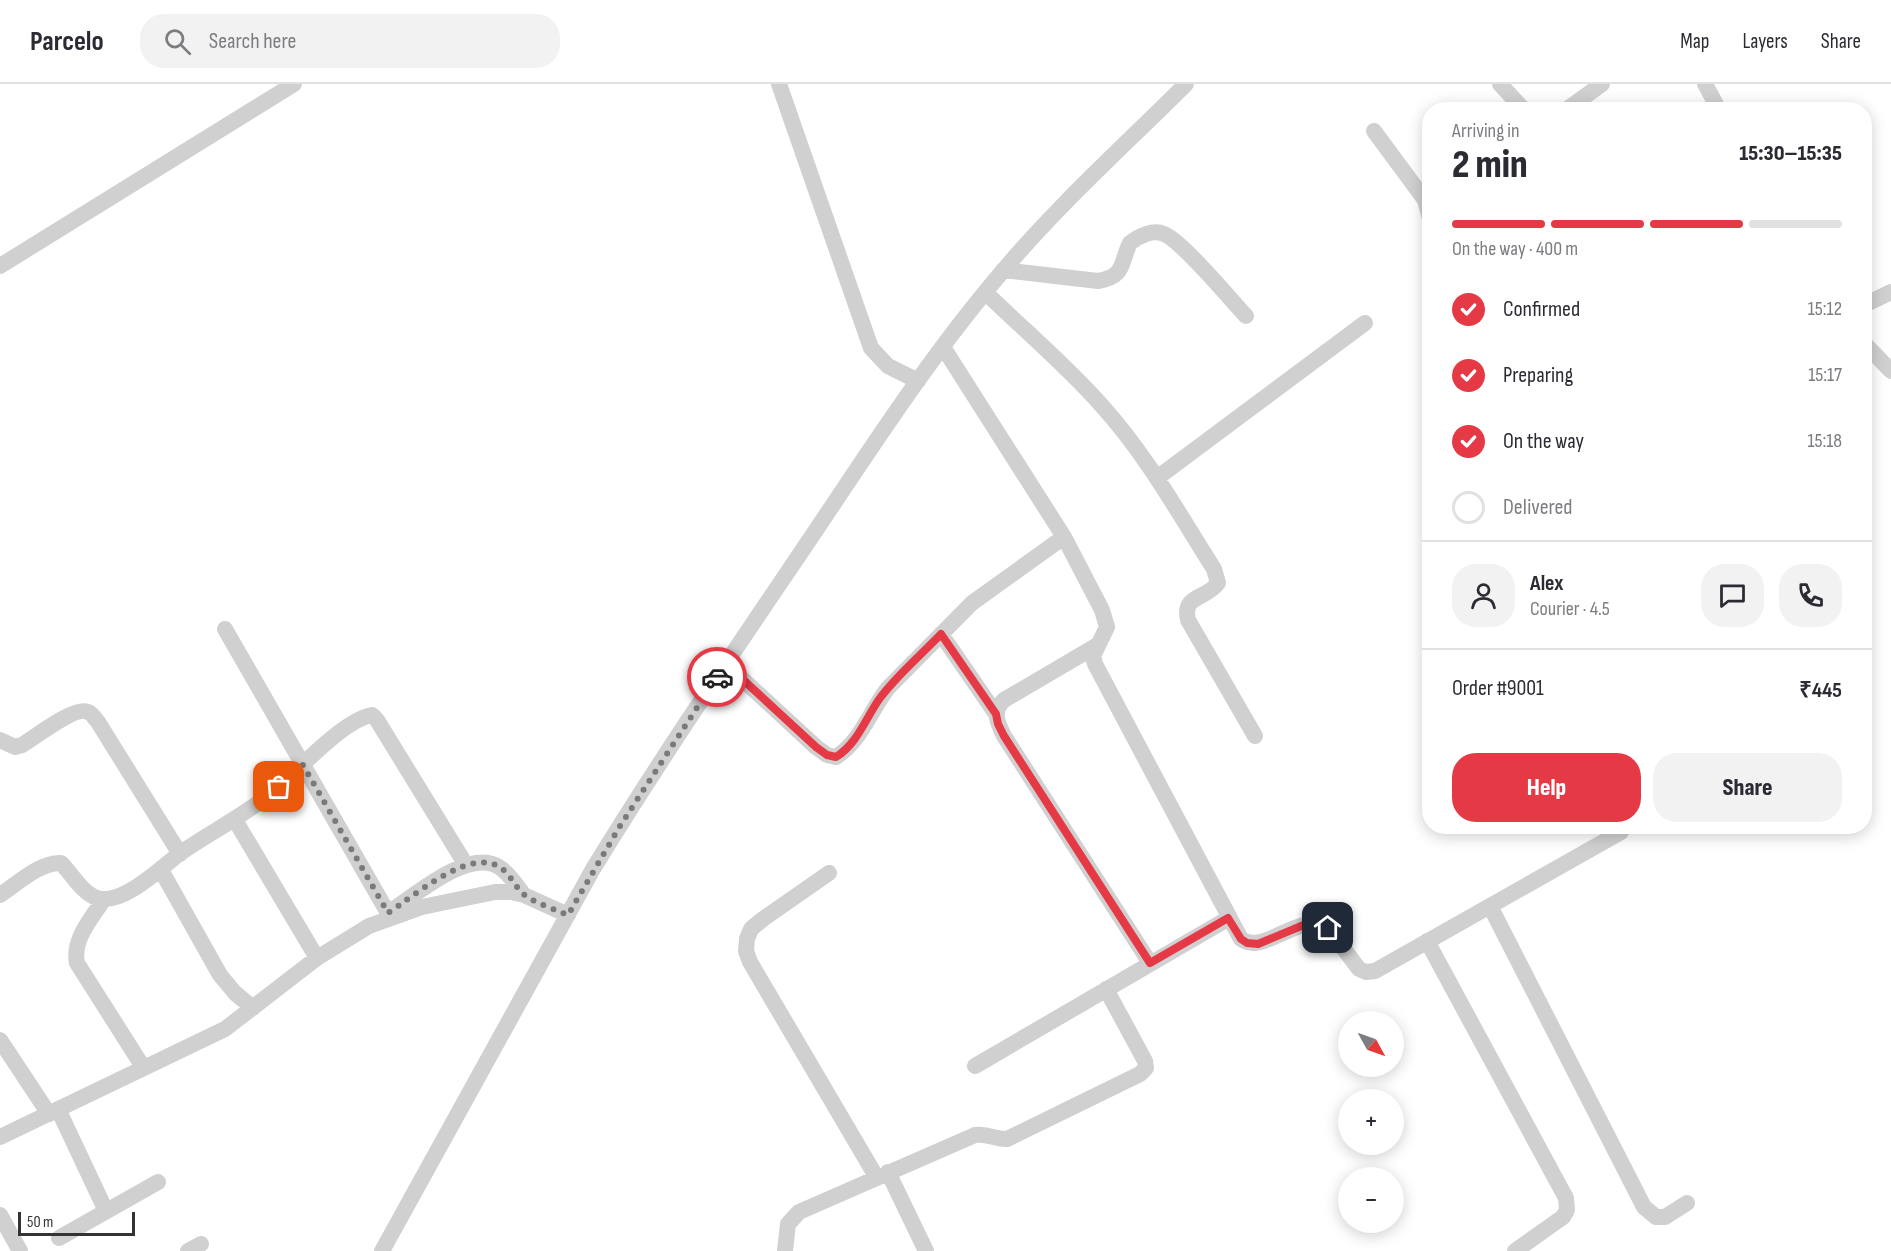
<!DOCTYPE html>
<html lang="en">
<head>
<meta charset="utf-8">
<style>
	:root { --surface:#fff; --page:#f2f2f3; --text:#2b2b33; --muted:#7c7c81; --line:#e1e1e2; --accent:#e63946 }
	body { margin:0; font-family:"Sofia Sans Condensed",sans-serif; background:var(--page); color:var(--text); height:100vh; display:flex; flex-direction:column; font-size:22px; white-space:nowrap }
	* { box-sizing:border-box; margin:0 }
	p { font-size:20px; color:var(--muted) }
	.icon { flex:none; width:33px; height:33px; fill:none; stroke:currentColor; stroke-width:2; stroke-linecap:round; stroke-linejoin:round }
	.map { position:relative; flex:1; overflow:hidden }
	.drawer { position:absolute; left:1422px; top:18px; width:450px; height:732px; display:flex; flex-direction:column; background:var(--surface); border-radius:24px; box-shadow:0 3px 15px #0003 }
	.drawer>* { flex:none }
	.needle { width:39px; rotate:130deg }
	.fabs { position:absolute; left:1338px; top:927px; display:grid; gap:12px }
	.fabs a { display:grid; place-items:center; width:66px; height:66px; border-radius:50%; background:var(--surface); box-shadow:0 3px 15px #0003; font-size:30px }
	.scale { position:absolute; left:18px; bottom:15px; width:117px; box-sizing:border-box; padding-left:6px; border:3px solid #333; border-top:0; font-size:16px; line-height:21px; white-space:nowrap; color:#333; -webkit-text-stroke:4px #fff; paint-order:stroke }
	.pin { position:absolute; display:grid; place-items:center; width:51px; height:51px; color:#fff; margin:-26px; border-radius:12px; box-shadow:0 3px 9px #0006 }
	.courier { position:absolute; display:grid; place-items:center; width:60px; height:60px; margin:-30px; border:4px solid #e63946; border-radius:50%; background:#fff; color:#222; box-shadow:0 2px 8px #0007 }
	.headline em { font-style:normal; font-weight:800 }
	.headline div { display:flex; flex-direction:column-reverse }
	.headline { display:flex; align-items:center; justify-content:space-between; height:102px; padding:0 30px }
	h1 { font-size:39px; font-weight:800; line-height:45px }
	.bar { display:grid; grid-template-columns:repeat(4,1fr); gap:9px 6px; align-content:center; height:72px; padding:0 30px }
	.bar i { height:8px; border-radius:4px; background:var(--line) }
	.bar .active { background:var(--accent) }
	.bar p { grid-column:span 4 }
	.line { display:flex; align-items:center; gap:15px; padding:0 30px; border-top:2px solid var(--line) }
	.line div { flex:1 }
	.round { display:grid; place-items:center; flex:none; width:63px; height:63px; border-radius:24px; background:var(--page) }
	ol { padding:0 30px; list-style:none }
	li { display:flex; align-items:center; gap:18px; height:66px }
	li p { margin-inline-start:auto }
	li .icon { padding:6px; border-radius:50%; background:var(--accent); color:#fff; stroke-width:4 }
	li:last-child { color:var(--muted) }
	li i { width:33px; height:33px; border:3px solid var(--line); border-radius:50% }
	.cta { display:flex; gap:12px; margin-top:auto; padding:12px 30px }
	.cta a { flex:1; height:69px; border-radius:24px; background:var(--accent); color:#fff; font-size:24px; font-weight:800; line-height:69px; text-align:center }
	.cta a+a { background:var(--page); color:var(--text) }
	header { display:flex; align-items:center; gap:36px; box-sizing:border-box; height:84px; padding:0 30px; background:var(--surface); border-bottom:2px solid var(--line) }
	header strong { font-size:28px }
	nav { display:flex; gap:33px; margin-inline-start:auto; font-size:21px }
	.search { width:420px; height:54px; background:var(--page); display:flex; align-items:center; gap:15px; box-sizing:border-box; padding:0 21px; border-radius:24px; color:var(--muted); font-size:22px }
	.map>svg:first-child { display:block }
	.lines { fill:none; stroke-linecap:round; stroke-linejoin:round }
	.minor { stroke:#d0d0d0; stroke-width:16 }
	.done { stroke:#7a7a7a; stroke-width:6; stroke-dasharray:0 10.8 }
	.route { stroke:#e63946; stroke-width:8 }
</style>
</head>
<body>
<header>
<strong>Parcelo</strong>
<div class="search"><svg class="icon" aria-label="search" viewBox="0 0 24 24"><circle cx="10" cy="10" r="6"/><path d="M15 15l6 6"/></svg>Search here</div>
<nav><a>Map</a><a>Layers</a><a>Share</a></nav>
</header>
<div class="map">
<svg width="1891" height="1167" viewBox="0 0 1891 1167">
	<rect width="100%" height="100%" fill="#fff"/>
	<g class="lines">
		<!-- minor -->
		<path class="minor" d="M779 0 871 264 888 282 918 297
			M1500 0 1524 26
			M1705 0 1719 26
			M1566 26 1602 0
			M1374 47 1425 116 1430 118
			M1425 116 1430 135
			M0 182 294 0
			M1003 186 1098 197C1126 192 1120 179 1130 159 1139 152 1153 145 1164 150 1181 156 1231 216 1246 232
			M985 208C1024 246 1067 282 1103 323 1147 372 1179 430 1214 485L1218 499C1206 516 1182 510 1188 536L1255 652
			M1864 221 1891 208
			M1864 259 1891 287
			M943 263 1064 453 1102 526 1107 543 1093 572 1095 580 1241 855C1265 872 1297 827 1328 844L1359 885 1366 888 1375 887 1621 748
			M1157 394 1365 239
			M225 545 388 829
			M941 550 996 630
			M1096 562 1004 616C992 627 997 638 1004 652L1150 879
			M726 580 816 663 827 671 836 673C861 657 870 627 888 604L972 519 1064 453
			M0 656 15 663 22 661C34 654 76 621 88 628 92 629 95 635 98 638L180 770
			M235 736 317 874
			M161 786 220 891 235 909 253 924
			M829 789 763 835 751 845 747 855 746 867 750 878 877 1094
			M0 811C17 800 40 778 61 779 72 790 82 809 97 814 122 822 161 784 179 770 212 747 248 730 278 703 302 683 342 637 372 631L377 636 466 781
			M104 815C92 834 72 855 77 879L143 983
			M1490 822 1644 1123 1656 1133H1665L1687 1119
			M392 826C417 810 469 764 499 783 509 789 516 801 524 811
			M1427 857 1566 1114 1567 1126 1563 1133 1515 1167
			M0 956 49 1030
			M975 982 1229 834
			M58 1025 106 1127
			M0 1053 225 945 317 874 369 842 422 823 495 808H511L524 811 568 831
			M888 1088 926 1167
			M0 1131 20 1167
			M59 1154 158 1098
			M188 1167 201 1160
			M382 1167 593 785C661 674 735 566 808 458 870 366 930 272 1002 188 1058 121 1124 62 1186 0
			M785 1167 788 1140 799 1128 975 1051C989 1049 995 1056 1007 1055L1140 990 1146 984 1145 977 1106 905"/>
	</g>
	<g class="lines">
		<!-- done -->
		<path class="done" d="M279 703 303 681 388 829C413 813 467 765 498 782 509 788 514 801 522 809 532 818 556 826 568 831L620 742 717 593"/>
		<!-- route -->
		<path class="route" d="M717 593 726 580 816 663 827 671 836 673C858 659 865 635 880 614 897 591 921 571 941 550L996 630 998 640 1004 652 1150 879 1228 834 1241 855 1247 859 1258 860 1306 840 1313 838 1328 844"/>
	</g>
</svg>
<div class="fabs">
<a><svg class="needle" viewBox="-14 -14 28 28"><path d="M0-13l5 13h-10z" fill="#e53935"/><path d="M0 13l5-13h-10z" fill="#7c7c81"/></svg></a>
<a>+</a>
<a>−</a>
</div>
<div class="scale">50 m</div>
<div class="pin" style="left:279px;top:703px;background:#ea580c"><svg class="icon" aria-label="bag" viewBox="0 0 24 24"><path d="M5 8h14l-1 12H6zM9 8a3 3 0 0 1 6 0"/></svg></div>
<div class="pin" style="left:1328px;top:844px;background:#1f2937"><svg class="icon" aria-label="home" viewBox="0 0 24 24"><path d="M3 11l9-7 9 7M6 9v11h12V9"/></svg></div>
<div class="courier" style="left:717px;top:593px"><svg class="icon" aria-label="car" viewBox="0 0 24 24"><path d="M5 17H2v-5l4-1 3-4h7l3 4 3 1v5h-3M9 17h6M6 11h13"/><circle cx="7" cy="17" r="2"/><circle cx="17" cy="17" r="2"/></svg></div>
<section class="drawer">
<div class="headline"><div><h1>2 min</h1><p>Arriving in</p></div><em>15:30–15:35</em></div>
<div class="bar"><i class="active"></i><i class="active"></i><i class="active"></i><i></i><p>On the way · 400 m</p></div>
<ol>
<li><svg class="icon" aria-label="check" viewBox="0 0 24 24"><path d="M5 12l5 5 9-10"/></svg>Confirmed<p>15:12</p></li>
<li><svg class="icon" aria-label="check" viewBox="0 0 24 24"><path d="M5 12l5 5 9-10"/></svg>Preparing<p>15:17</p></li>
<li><svg class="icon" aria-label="check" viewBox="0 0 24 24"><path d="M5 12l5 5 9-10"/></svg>On the way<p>15:18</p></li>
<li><i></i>Delivered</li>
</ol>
<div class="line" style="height:108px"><a class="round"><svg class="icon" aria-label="person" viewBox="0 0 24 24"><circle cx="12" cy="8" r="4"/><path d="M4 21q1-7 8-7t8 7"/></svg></a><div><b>Alex</b><p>Courier · 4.5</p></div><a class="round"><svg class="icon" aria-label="chat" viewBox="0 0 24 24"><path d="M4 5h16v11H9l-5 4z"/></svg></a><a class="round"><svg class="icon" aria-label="phone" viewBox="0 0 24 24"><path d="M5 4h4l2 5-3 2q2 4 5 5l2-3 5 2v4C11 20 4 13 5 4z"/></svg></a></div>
<div class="line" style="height:78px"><div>Order #9001</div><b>₹445</b></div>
<div class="cta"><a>Help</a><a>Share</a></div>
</section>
</div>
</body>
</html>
